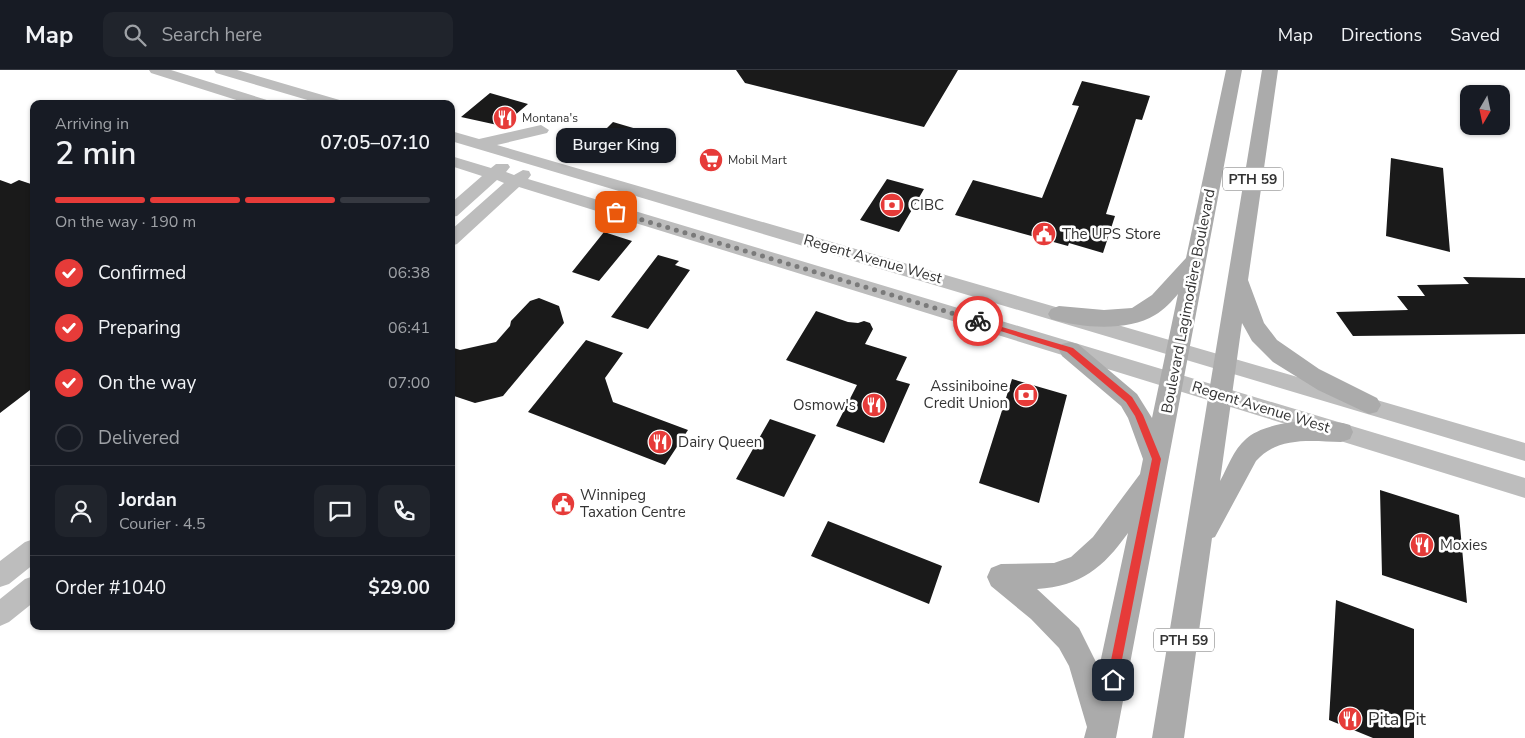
<!DOCTYPE html>
<html lang="en">
<head>
<meta charset="utf-8">
<style>
	:root { --surface:#171b24; --page:#20242c; --text:#f1f3f6; --muted:#9ea1a6; --line:#363941; --accent:#e63b39 }
	body { margin:0; font-family:"Nunito Sans",sans-serif; background:var(--page); color:var(--text); height:100vh; display:flex; flex-direction:column; font-size:19px; white-space:nowrap }
	* { box-sizing:border-box; margin:0 }
	p { font-size:16px; color:var(--muted) }
	.icon { flex:none; width:28px; height:28px; fill:none; stroke:currentColor; stroke-width:2; stroke-linecap:round; stroke-linejoin:round }
	.map { position:relative; flex:1; overflow:hidden }
	.drawer { position:absolute; left:30px; top:30px; width:425px; height:530px; display:flex; flex-direction:column; background:var(--surface); border-radius:10px; box-shadow:0 1px 4px #0004 }
	.drawer>* { flex:none }
	.needle { width:32px; rotate:189deg }
	.fabs { position:absolute; left:1460px; top:15px; display:grid; gap:10px }
	.fabs a { display:grid; place-items:center; width:50px; height:50px; border-radius:10px; background:var(--surface); box-shadow:0 1px 4px #0004; font-size:25px }
	.pin { position:absolute; display:grid; place-items:center; width:42px; height:42px; color:#fff; margin:-21px; border-radius:10px; box-shadow:0 2px 8px #0006 }
	.courier { position:absolute; display:grid; place-items:center; width:50px; height:50px; margin:-25px; border:4px solid #e63b39; border-radius:50%; background:#fff; color:#222; box-shadow:0 1px 6px #0007 }
	.bubble { position:absolute; height:35px; border-radius:10px; background:var(--surface); box-shadow:0 1px 4px #0004; font-size:16px; font-weight:600; line-height:35px; text-align:center }
	.headline em { font-style:normal; font-weight:600 }
	.headline div { display:flex; flex-direction:column-reverse }
	.headline { display:flex; align-items:center; justify-content:space-between; height:85px; padding:0 25px }
	h1 { font-size:32px; font-weight:600; line-height:38px }
	.bar { display:grid; grid-template-columns:repeat(4,1fr); gap:8px 5px; align-content:center; height:60px; padding:0 25px }
	.bar i { height:6px; border-radius:4px; background:var(--line) }
	.bar .active { background:var(--accent) }
	.bar p { grid-column:span 4 }
	.line { display:flex; align-items:center; gap:12px; padding:0 25px; border-top:1px solid var(--line) }
	.line div { flex:1 }
	.round { display:grid; place-items:center; flex:none; width:52px; height:52px; border-radius:10px; background:var(--page) }
	ol { padding:0 25px; list-style:none }
	li { display:flex; align-items:center; gap:15px; height:55px }
	li p { margin-inline-start:auto }
	li .icon { padding:5px; border-radius:50%; background:var(--accent); color:#fff; stroke-width:4 }
	li:last-child { color:var(--muted) }
	li i { width:28px; height:28px; border:2px solid var(--line); border-radius:50% }
	header { display:flex; align-items:center; gap:30px; box-sizing:border-box; height:70px; padding:0 25px; background:var(--surface); border-bottom:1px solid var(--line) }
	header strong { font-size:24px }
	nav { display:flex; gap:28px; margin-inline-start:auto; font-size:18px }
	.search { width:350px; height:45px; background:var(--page); display:flex; align-items:center; gap:12px; box-sizing:border-box; padding:0 18px; border-radius:10px; color:var(--muted); font-size:19px }
	.map>svg:first-child { display:block }
	.building { fill:#1a1a1a }
	.lines { fill:none; stroke-linecap:round; stroke-linejoin:round }
	.secondary { fill:#bdbdbd; fill-rule:evenodd }
	.primary { fill:#ababab; fill-rule:evenodd }
	.route { fill:#e63b39 }
	.done { stroke:#7a7a7a; stroke-width:5; stroke-dasharray:0 9 }
	.labels { text-anchor:middle; stroke-width:5; stroke-linejoin:round; paint-order:stroke }
	.far-poi-label { font-size:12px; fill:#333; stroke:#fff; text-anchor:start }
	.shield { fill:#fff; stroke:#707070; stroke-width:1 }
	.shield-label { font-size:14px; font-weight:bold; fill:#333 }
	.poi-label { font-size:15px; fill:#333; stroke:#fff; text-anchor:start }
	.street-label { font-size:15px; fill:#333; stroke:#fff }
	.near-poi-label { font-size:18px; fill:#333; stroke:#fff; text-anchor:start }
</style>
</head>
<body>
<header>
<strong>Map</strong>
<div class="search"><svg class="icon" aria-label="search" viewBox="0 0 24 24"><circle cx="10" cy="10" r="6"/><path d="M15 15l6 6"/></svg>Search here</div>
<nav><a>Map</a><a>Directions</a><a>Saved</a></nav>
</header>
<div class="map">
<svg width="1525" height="668" viewBox="0 0 1525 668">
	<rect width="100%" height="100%" fill="#fff"/>
	<!-- building -->
	<path class="building" d="M736 0H958L924 57 745 13Z
		M1082 11 1150 26 1142 50 1136 49 1106 144 1115 146 1103 183 1069 173 1068 176 955 145 973 110 1042 128 1079 36 1072 35Z
		M490 23 528 34 502 56 461 47Z
		M613 52 640 60 613 87 585 80Z
		M1391 88 1443 98 1450 182 1386 166Z
		M887 109 924 119 899 162 860 150Z
		M0 110 11 114 19 110 34 115V317L0 343Z
		M604 162 632 171 599 211 572 202Z
		M658 185 679 191 675 195 690 200 648 259 611 247Z
		M1463 207 1525 208V264L1353 266 1336 242 1408 240 1397 226H1425L1417 215 1469 214Z
		M539 228 559 236 564 253 503 326 475 333 451 325V277L460 280 496 272 510 256 511 251 530 231Z
		M816 241 848 252 858 253 864 251 870 253 873 259 865 274 907 287 896 310 910 314 884 373 836 356 857 315 786 290Z
		M586 270 623 283 605 308 613 332 688 360 665 395 528 342Z
		M1012 309 1067 325 1039 433 979 413Z
		M770 349 816 365 784 427 736 409Z
		M1380 420 1459 445 1467 533 1382 505Z
		M828 451 942 496 929 534 811 486Z
		M1336 530 1414 559V668H1373L1329 650Z"/>
	<g class="lines">
		<!-- secondary -->
		<path class="secondary" d="M149 0H171L270 31 272 34H249L151 3Z
			M214 0H237L343 31 345 34H321L216 3Z
			M541 55 549 60 547 63 497 75 1525 373V391L451 71V61L479 69Z
			M451 86 491 98 496 94H508L510 97 506 102 514 105 523 100 529 101 531 105 528 109 1525 408V428L519 117 457 174 451 176V160L504 113 497 110 457 146 451 147V133L482 106 451 96Z
			M34 469V494L9 514 0 517V491L25 472Z
			M34 506V532L9 552 0 556V529L25 509Z"/>
		<!-- primary -->
		<path class="primary" d="M1226 0H1242L1116 668H1084L1087 657 1069 596 1059 578 1031 549 991 516 987 507 991 498 1001 494 1054 493 1071 487 1093 467 1140 404 1143 389 1128 348 1121 336 1062 286 1059 280 1062 274 1070 272 1078 274 1137 324 1152 348 1178 224C1172 231 1164 240 1155 245 1127 262 1082 258 1051 249L1048 244 1051 239 1059 236 1104 240 1132 238 1152 225 1186 188ZM1128 463 1099 598 1079 558 1037 519C1081 516 1103 498 1128 463Z
			M1262 0H1278L1248 210 1264 253 1277 270 1319 299 1377 328 1381 335 1377 342 1369 344 1318 320 1273 292 1252 271 1242 253 1220 411C1228 397 1233 380 1246 369 1266 350 1324 347 1350 355L1353 362 1350 369 1341 372C1311 371 1278 366 1256 391L1215 467 1212 468 1184 668H1152Z"/>
	</g>
	<!-- route -->
	<path class="route" d="M975 249 1073 278 1132 327 1143 345 1161 389 1118 610 1113 615 1107 610 1152 389 1135 346 1126 332 1067 282 975 253Z"/>
	<g class="lines">
		<!-- done -->
		<path class="done" d="M616 142 978 251"/>
	</g>
	<!-- icons -->
	<defs>
		<g id="restaurant-disc" transform="scale(1.25)"><circle r="9.5" fill="#e63b39" stroke="#fff"/><path d="M-5-6h1v4h1v-4h1v4h1v-4h1v5L-1.5 .5V6h-2V.5L-5-1ZM5-6V6H3V1.5H1.5Q1.5-4 5-6Z" fill="#fff"/></g>
		<g id="supermarket-disc" transform="scale(1.25)"><circle r="9.5" fill="#e63b39" stroke="#fff"/><path d="M-6-5.5h2.5l.6 2H6L4.5 2H-2.5L-4.4-4H-6ZM-1.5 3.2a1.3 1.3 0 1 0 .1 0ZM3 3.2a1.3 1.3 0 1 0 .1 0Z" fill="#fff"/></g>
		<g id="bank-disc" transform="scale(1.25)"><circle r="9.5" fill="#e63b39" stroke="#fff"/><path d="M-6-4H6V4H-6ZM0-2.3a2.3 2.3 0 1 0 0 4.6a2.3 2.3 0 1 0 0-4.6Z" fill="#fff"/></g>
		<g id="civic-disc" transform="scale(1.25)"><circle r="9.5" fill="#e63b39" stroke="#fff"/><path d="M-.6-6.5H3V-4.5H.6V-3L4-1V1h2V6H-6V1h2V-1L-.6-3ZM-1.2 2.5V6h2.4V2.5Z" fill="#fff"/></g>
	</defs>
	<g fill-rule="evenodd">
		<use href="#restaurant-disc" x="505" y="48"/>
		<use href="#supermarket-disc" x="711" y="90"/>
		<use href="#bank-disc" x="892" y="135"/>
		<use href="#civic-disc" x="1044" y="164"/>
		<use href="#bank-disc" x="1026" y="325"/>
		<use href="#restaurant-disc" x="874" y="335"/>
		<use href="#restaurant-disc" x="660" y="372"/>
		<use href="#civic-disc" x="563" y="434"/>
		<use href="#restaurant-disc" x="1422" y="475"/>
		<use href="#restaurant-disc" x="1350" y="649"/>
	</g>
	<g class="labels">
		<!-- far-poi labels -->
		<g class="far-poi-label">
			<text x="522" y="52">Montana's</text>
			<text x="728" y="94">Mobil Mart</text>
		</g>
		<!-- shield labels -->
		<g class="shield">
			<rect x="1223" y="97.5" width="60" height="23" rx="4"/>
			<rect x="1154" y="558.5" width="60" height="23" rx="4"/>
		</g>
		<g class="shield-label">
			<text x="1253" y="114">PTH 59</text>
			<text x="1184" y="575">PTH 59</text>
		</g>
		<!-- poi labels -->
		<g class="poi-label">
			<text x="910" y="140">CIBC</text>
			<text x="1062" y="169">The UPS Store</text>
			<text x="1008" y="321" text-anchor="end">Assiniboine<tspan x="1008" dy="17">Credit Union</tspan></text>
			<text x="856" y="340" text-anchor="end">Osmow's</text>
			<text x="678" y="377">Dairy Queen</text>
			<text x="580" y="430">Winnipeg<tspan x="580" dy="17">Taxation Centre</tspan></text>
			<text x="1440" y="480">Moxies</text>
		</g>
		<!-- street labels -->
		<g class="street-label">
			<text transform="translate(873 189) rotate(16)" y="5">Regent Avenue West</text>
			<text transform="translate(1188 231) rotate(-79)" y="5">Boulevard Lagimodière Boulevard</text>
			<text transform="translate(1261 337) rotate(17)" y="5">Regent Avenue West</text>
		</g>
		<!-- near-poi labels -->
		<g class="near-poi-label">
			<text x="1368" y="655">Pita Pit</text>
		</g>
	</g>
</svg>
<div class="fabs">
<a><svg class="needle" viewBox="-14 -14 28 28"><path d="M0-13l5 13h-10z" fill="#e53935"/><path d="M0 13l5-13h-10z" fill="#9ea1a6"/></svg></a>
</div>
<div class="pin" style="left:616px;top:142px;background:#ea580c"><svg class="icon" aria-label="bag" viewBox="0 0 24 24"><path d="M5 8h14l-1 12H6zM9 8a3 3 0 0 1 6 0"/></svg></div>
<div class="pin" style="left:1113px;top:610px;background:#1f2937"><svg class="icon" aria-label="home" viewBox="0 0 24 24"><path d="M3 11l9-7 9 7M6 9v11h12V9"/></svg></div>
<div class="courier" style="left:978px;top:251px"><svg class="icon" aria-label="bike" viewBox="0 0 24 24"><circle cx="6" cy="16" r="4"/><circle cx="18" cy="16" r="4"/><path d="M6 16l4-8h5l3 8M10 8l3 8H6M13 5h3"/></svg></div>
<div class="bubble" style="left:556px;top:58px;width:120px">Burger King</div>
<section class="drawer">
<div class="headline"><div><h1>2 min</h1><p>Arriving in</p></div><em>07:05–07:10</em></div>
<div class="bar"><i class="active"></i><i class="active"></i><i class="active"></i><i></i><p>On the way · 190 m</p></div>
<ol>
<li><svg class="icon" aria-label="check" viewBox="0 0 24 24"><path d="M5 12l5 5 9-10"/></svg>Confirmed<p>06:38</p></li>
<li><svg class="icon" aria-label="check" viewBox="0 0 24 24"><path d="M5 12l5 5 9-10"/></svg>Preparing<p>06:41</p></li>
<li><svg class="icon" aria-label="check" viewBox="0 0 24 24"><path d="M5 12l5 5 9-10"/></svg>On the way<p>07:00</p></li>
<li><i></i>Delivered</li>
</ol>
<div class="line" style="height:90px"><a class="round"><svg class="icon" aria-label="person" viewBox="0 0 24 24"><circle cx="12" cy="8" r="4"/><path d="M4 21q1-7 8-7t8 7"/></svg></a><div><b>Jordan</b><p>Courier · 4.5</p></div><a class="round"><svg class="icon" aria-label="chat" viewBox="0 0 24 24"><path d="M4 5h16v11H9l-5 4z"/></svg></a><a class="round"><svg class="icon" aria-label="phone" viewBox="0 0 24 24"><path d="M5 4h4l2 5-3 2q2 4 5 5l2-3 5 2v4C11 20 4 13 5 4z"/></svg></a></div>
<div class="line" style="height:65px"><div>Order #1040</div><b>$29.00</b></div>
</section>
</div>
</body>
</html>
